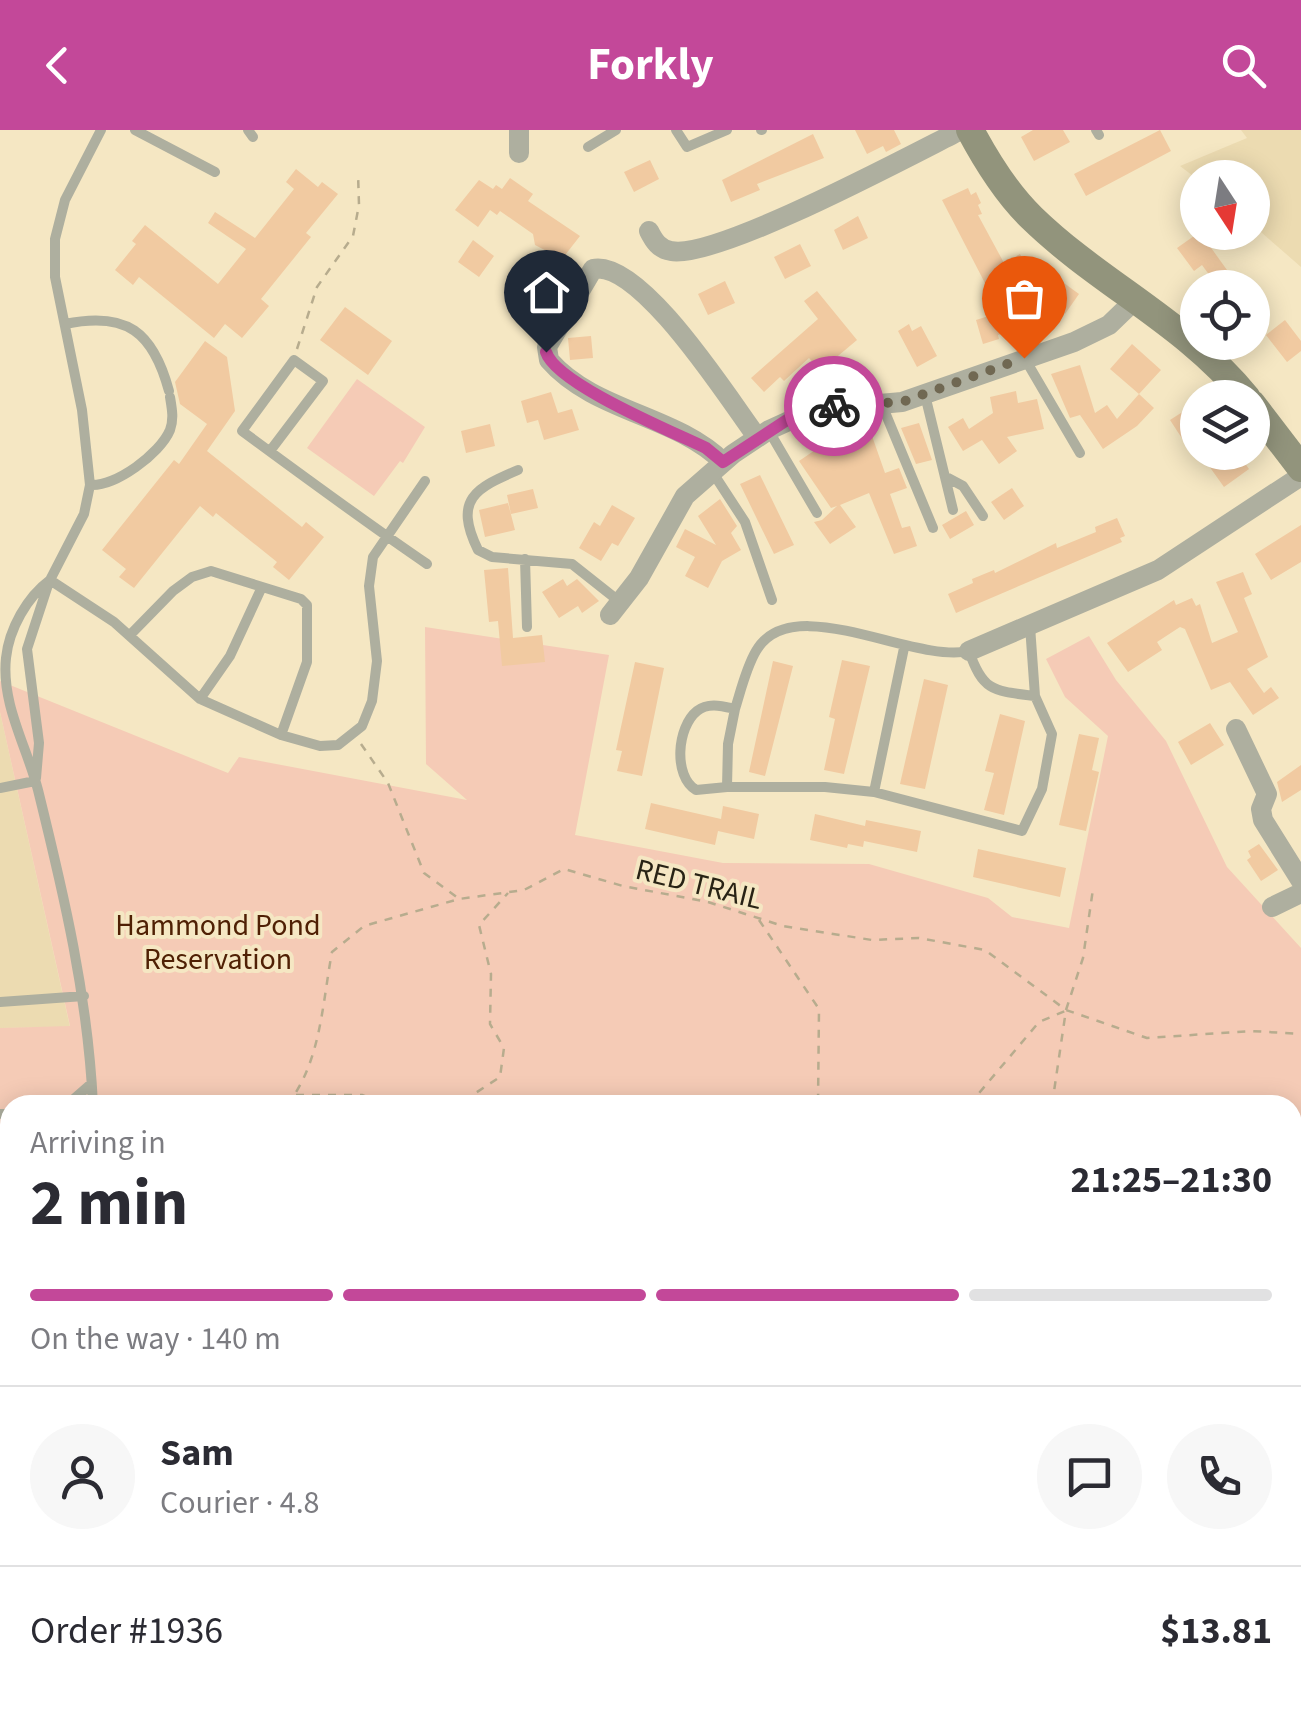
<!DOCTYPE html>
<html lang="en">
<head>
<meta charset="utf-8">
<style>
	:root { --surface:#fff; --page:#f7f7f7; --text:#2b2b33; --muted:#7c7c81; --line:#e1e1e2; --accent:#c34899 }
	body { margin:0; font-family:"Source Sans 3",sans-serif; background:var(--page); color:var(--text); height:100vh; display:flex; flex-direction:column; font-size:38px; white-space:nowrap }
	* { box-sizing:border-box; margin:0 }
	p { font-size:32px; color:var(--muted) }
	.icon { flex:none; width:55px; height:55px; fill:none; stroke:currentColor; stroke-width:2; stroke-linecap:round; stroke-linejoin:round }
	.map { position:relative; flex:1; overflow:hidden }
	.sheet { position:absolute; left:0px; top:965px; width:1302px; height:622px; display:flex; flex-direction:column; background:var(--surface); border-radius:30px 30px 0 0; box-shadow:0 5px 25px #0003 }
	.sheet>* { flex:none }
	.needle { width:65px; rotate:168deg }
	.controls { position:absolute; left:1180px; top:30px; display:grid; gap:20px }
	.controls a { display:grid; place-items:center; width:90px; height:90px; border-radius:50%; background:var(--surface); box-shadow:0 5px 25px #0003; font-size:50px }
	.pin { position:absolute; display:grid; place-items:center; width:85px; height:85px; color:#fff; margin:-102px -42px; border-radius:50% 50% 50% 0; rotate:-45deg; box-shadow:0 0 10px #0007 }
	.pin .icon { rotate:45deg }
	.courier { position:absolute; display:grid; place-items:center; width:100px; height:100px; margin:-50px; border:8px solid #c34899; border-radius:50%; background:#fff; color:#222; box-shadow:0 2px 12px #0007 }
	.head em { font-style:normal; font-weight:700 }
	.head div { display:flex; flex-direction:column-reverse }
	.head { display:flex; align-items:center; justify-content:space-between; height:170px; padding:0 30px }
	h1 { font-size:65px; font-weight:700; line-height:75px }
	.bar { display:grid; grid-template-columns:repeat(4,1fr); gap:15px 10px; align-content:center; height:120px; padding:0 30px }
	.bar i { height:12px; border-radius:8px; background:var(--line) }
	.bar .selected { background:var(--accent) }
	.bar p { grid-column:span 4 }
	.line { display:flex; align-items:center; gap:25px; padding:0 30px; border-top:2px solid var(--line) }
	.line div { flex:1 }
	.round { display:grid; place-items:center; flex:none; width:105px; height:105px; border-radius:52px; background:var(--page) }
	header { display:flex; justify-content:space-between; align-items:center; height:130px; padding:0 30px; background:var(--accent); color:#fff; font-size:45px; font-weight:700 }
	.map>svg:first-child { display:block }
	.built { fill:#ecdbb1 }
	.green { fill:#f5cbb6 }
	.building { fill:#f1caa1 }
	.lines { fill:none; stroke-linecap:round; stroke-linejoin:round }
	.path { stroke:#b7ac8e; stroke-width:2.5; stroke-dasharray:8 8; stroke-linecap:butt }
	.lane { stroke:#aeaf9f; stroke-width:10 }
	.street { stroke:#aeaf9f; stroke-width:20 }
	.secondary { stroke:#92947c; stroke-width:28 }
	.done { stroke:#706852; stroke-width:10; stroke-dasharray:0 18 }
	.route { stroke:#c34899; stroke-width:12 }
	.labels { text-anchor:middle; stroke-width:8; stroke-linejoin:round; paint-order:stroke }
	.street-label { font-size:30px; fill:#282315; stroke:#f5e7c3 }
	.park-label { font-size:30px; fill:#4f2004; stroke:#f5e7c3 }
</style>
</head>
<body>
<header><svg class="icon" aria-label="back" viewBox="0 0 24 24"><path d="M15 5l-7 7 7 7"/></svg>Forkly<svg class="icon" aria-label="search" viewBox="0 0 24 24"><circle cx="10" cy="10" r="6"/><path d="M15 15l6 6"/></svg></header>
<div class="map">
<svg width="1301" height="1587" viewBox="0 0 1301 1587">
	<rect width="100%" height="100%" fill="#f5e7c3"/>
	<!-- built -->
	<path class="built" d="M1241 0H1301V137L1253 95 1252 48 1197 49 1180 36 1247 8Z
		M0 582 70 897 0 898Z
		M10 1188V1464H0V1189Z"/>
	<!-- green -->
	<path class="green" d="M357 249 425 297 403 333 400 331 374 366 307 318Z
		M425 497 609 525 575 705 723 733 869 734 988 768 1012 787 1069 798 1108 606 1065 567 1046 529 1089 506 1116 550 1166 611 1227 737 1301 818V1587H0V1464H10V1578H1292V975H10V1188L0 1189V898L70 896 0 582V551L228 643 239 627 467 670 426 634Z"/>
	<!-- building -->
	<path class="building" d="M855 0H894L901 14 886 22 883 16 867 24Z
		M1033 0H1063L1070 12 1034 31 1021 7Z
		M1160 0 1171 21 1086 66 1074 44Z
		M813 4 824 28 757 54 760 60 731 72 722 50Z
		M650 30 659 49 634 62 624 42Z
		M296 39 318 57 322 52 338 64 306 103 311 107 261 169 269 176 242 208 225 194 214 208 139 147 133 155 115 140 136 114 132 111 145 95 218 154 246 119 208 93 215 82 255 108 294 59 286 52Z
		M510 48 533 64 528 71 580 106 562 129 535 115 533 104 500 81 497 85 490 80 478 97 455 80 479 50 493 59 496 55 502 59Z
		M968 58 971 65 976 62 981 73 978 75 982 84 978 85 1004 133 1020 124 1031 144 1019 151 1015 148 1028 196 998 205 999 209 983 214 976 190 995 184 987 157 942 70Z
		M858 86 868 108 843 120 834 100Z
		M1194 106 1199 112 1204 108 1227 140 1213 150 1202 135 1194 141 1177 118Z
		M473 110 494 126 479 147 458 132Z
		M800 114 811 136 785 149 774 127Z
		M1057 148 1079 164 1065 184 1043 168Z
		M725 151 735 173 708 185 698 164Z
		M519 160 527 168 531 164 549 183 540 192 525 176 518 183 507 172Z
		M817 161 857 210 820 241 809 228 784 251 780 247 764 262 751 248 818 189 804 171Z
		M345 177 392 211 368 245 320 210Z
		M1285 190 1301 211V221L1287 232 1266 205Z
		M909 194 912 201 921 196 937 226 917 237 898 201Z
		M591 206 593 228 570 230 568 208Z
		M205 211 227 227 235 281 207 321 302 397 306 392 324 407 289 450 273 437 277 432 216 383 213 387 200 376 134 458 119 447 126 439 102 420 174 330 179 334 207 294 180 274 175 252Z
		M1132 214 1161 240 1139 264 1110 239Z
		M1080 235 1095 283 1107 275 1117 289 1139 264 1154 278 1137 296 1103 319 1080 285 1070 288 1051 244Z
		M1016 261 1018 273 1037 269 1044 299 1007 307 1017 321 999 334 982 310 963 321 948 297 963 288 969 299 993 283 990 267Z
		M551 262 558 283 572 279 579 300 544 310 538 290 527 293 521 271Z
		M1198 272V306L1185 313 1170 290Z
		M919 293 932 330 916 334 901 298Z
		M490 294 495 316 466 323 461 301Z
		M872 306 885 343 899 338 907 358 890 364 902 398 910 396 917 416 894 424 869 363 840 375 856 397 830 414 814 392 822 390 837 376 831 378 799 331 824 314 829 321Z
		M1199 322H1237L1249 339 1224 357Z
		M760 345 794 415 774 424 740 354Z
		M1012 358 1024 376 1004 390 991 372Z
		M533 359 538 378 511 384 507 365Z
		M720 369 737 396 731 403 741 420 722 431 708 458 685 446 695 427 676 417 685 399 716 415 698 386Z
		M508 373 515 400 485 407 479 380Z
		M612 375 635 388 618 416 612 413 601 431 579 418 594 392 600 396Z
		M966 381 974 395 950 409 942 395Z
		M1117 388 1125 406 1120 408 1122 412 956 483 948 464 973 453 972 449 994 440 995 443 1056 413 1057 418 1096 402 1095 397Z
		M1301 395V432L1271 450 1255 424Z
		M508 438 513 508 542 505 545 532 502 536 498 491 489 492 484 440Z
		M1243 442 1252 464 1244 468 1268 527 1247 539 1264 563 1271 557 1279 568 1253 585 1230 552 1211 560 1185 499 1180 497 1157 512 1162 520 1128 542 1107 513 1174 470 1176 475 1192 468 1196 476 1200 474 1212 513 1238 502 1216 452Z
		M563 449 567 456 577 449 599 471 582 483 578 476 559 488 542 462Z
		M842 530 870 536 844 644 824 640 835 589 829 587Z
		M773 531 793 536 765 646 749 642Z
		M635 532 664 538 642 646 617 641 622 621 616 620Z
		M924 549 948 555 925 659 900 654Z
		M1000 584 1025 591 1004 685 984 680 994 643 985 641Z
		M1210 593 1224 615 1191 635 1178 612Z
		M1079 604 1099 608 1092 640 1099 642 1086 701 1059 695Z
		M1301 635V660L1282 672 1277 652Z
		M651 673 721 689 723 676 759 684 754 709 718 701 715 715 645 699Z
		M815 684 865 696 866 690 921 701 917 722 864 711 863 717 848 714 847 718 810 710Z
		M1259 714 1278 740 1261 751 1247 730 1251 727 1248 721Z
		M978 719 1066 738 1060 767 973 747Z"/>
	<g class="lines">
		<!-- path -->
		<path class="path" d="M297 219 317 157 353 106 359 75 358 43
			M361 614 388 653 424 743 458 768
			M759 790 819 879 818 975
			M296 965H362L387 975
			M287 975C321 932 322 875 332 822L364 796 459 769 524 760 564 739 623 756 708 772 783 796 872 810 919 808 985 820 1066 880 1147 908 1251 901 1301 904
			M471 975V966L500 947 504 918 490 894 491 844 479 795 508 763
			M969 975 1039 892 1065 881
			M1052 975 1066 880 1083 828 1093 759
			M61 1578 66 1587
			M238 1578 245 1587
			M436 1578 437 1587
			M493 1578 527 1587
			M1213 1578 1217 1587
			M367 1587 383 1578
			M693 1587 711 1578"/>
		<!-- lane -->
		<path class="lane" d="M101 0 65 70 55 109V147L82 280 90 355 84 384 50 450 114 492 200 569 281 605 320 616 338 615 362 596 372 571 377 531 369 456 373 427 425 351
			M135 0 215 42
			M248 0 253 7
			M676 0 687 17 727 0
			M761 0H762
			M1096 0 1099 5
			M588 17 616 0
			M65 194C127 181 153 202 169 261
			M1025 229 1080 323
			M925 265 953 380
			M882 275 933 398
			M769 301 817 383
			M270 321 323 251 294 230 242 301C303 346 364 391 427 434
			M518 340C476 358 453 369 478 420L492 427 572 434 620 472
			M713 343 745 392 772 470
			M948 348 963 356 983 386
			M90 355C115 357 160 324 170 300 174 289 172 279 170 267
			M525 429 527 497
			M50 450C27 467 9 499 6 528 1 574 27 617 38 660 64 765 88 867 93 975
			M130 505 173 461 192 447 211 441 301 469 307 475V532L281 605
			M200 569 230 526 261 459
			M735 579 728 614 727 657 696 660C673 646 677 597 697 581 708 572 722 576 735 579 741 560 746 538 756 521 792 459 913 534 969 521 983 562 994 561 1035 566
			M36 648 39 613 27 519 48 455
			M727 657H825L874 662 904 518
			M0 658 35 651
			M874 662 1022 701 1042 659 1052 604 1035 566 1030 496
			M0 872 84 866
			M67 975 91 954
			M0 984H10
			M0 1020H10
			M0 1192H10
			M0 1260 10 1259
			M0 1451 10 1450"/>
		<!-- street -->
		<path class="street" d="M519 23V0
			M649 101C654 111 659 119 671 121 716 130 911 25 961 0
			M723 332C676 285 594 282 549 230L547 217 593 139C640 128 730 271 757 307
			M610 485 639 448 685 366 733 324 769 300 813 280 902 272 1074 212 1109 195 1137 168
			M969 521 1158 440 1301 346
			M1236 599 1267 664 1261 679 1263 690 1301 751
			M1272 777 1301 763"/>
		<!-- secondary -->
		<path class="secondary" d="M970 0C987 32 1006 63 1032 88 1100 154 1185 192 1247 268
			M1252 274 1301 338"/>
	</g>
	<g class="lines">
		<!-- done -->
		<path class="done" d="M834 276 902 272 1024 228"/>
		<!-- route -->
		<path class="route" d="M546 222C556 254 673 302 706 318L723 332 790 288 834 276"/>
	</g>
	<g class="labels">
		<!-- street labels -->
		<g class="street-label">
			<text transform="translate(699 754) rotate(14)" y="10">RED TRAIL</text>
		</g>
		<!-- park labels -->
		<g class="park-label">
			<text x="218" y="805">Hammond Pond<tspan x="218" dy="34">Reservation</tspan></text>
		</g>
	</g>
</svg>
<div class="controls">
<a><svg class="needle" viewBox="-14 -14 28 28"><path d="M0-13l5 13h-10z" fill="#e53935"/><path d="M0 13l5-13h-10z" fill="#7c7c81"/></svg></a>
<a><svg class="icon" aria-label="locate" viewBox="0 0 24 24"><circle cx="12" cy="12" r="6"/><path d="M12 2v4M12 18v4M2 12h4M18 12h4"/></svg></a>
<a><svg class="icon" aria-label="layers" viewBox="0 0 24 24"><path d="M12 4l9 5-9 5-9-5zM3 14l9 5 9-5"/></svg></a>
</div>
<div class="pin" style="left:1024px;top:228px;background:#ea580c"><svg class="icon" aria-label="bag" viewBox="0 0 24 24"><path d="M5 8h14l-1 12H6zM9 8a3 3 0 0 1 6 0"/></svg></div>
<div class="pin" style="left:546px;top:222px;background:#1f2937"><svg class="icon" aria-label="home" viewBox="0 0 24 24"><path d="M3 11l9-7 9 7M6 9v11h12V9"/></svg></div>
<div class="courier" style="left:834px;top:276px"><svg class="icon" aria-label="bike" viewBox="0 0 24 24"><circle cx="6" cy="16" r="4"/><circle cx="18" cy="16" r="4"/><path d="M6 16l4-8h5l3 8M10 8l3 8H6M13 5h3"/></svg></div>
<section class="sheet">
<div class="head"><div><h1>2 min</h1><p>Arriving in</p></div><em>21:25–21:30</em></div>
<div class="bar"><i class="selected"></i><i class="selected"></i><i class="selected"></i><i></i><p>On the way · 140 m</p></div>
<div class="line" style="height:180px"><a class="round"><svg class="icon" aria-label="person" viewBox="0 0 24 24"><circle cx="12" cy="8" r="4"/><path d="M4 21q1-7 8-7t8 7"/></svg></a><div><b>Sam</b><p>Courier · 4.8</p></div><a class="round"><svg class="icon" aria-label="chat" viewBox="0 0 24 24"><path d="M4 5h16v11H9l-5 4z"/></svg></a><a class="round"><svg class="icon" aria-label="phone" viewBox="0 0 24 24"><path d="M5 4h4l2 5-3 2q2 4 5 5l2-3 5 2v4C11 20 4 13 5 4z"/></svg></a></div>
<div class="line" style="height:130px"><div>Order #1936</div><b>$13.81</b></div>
</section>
</div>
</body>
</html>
